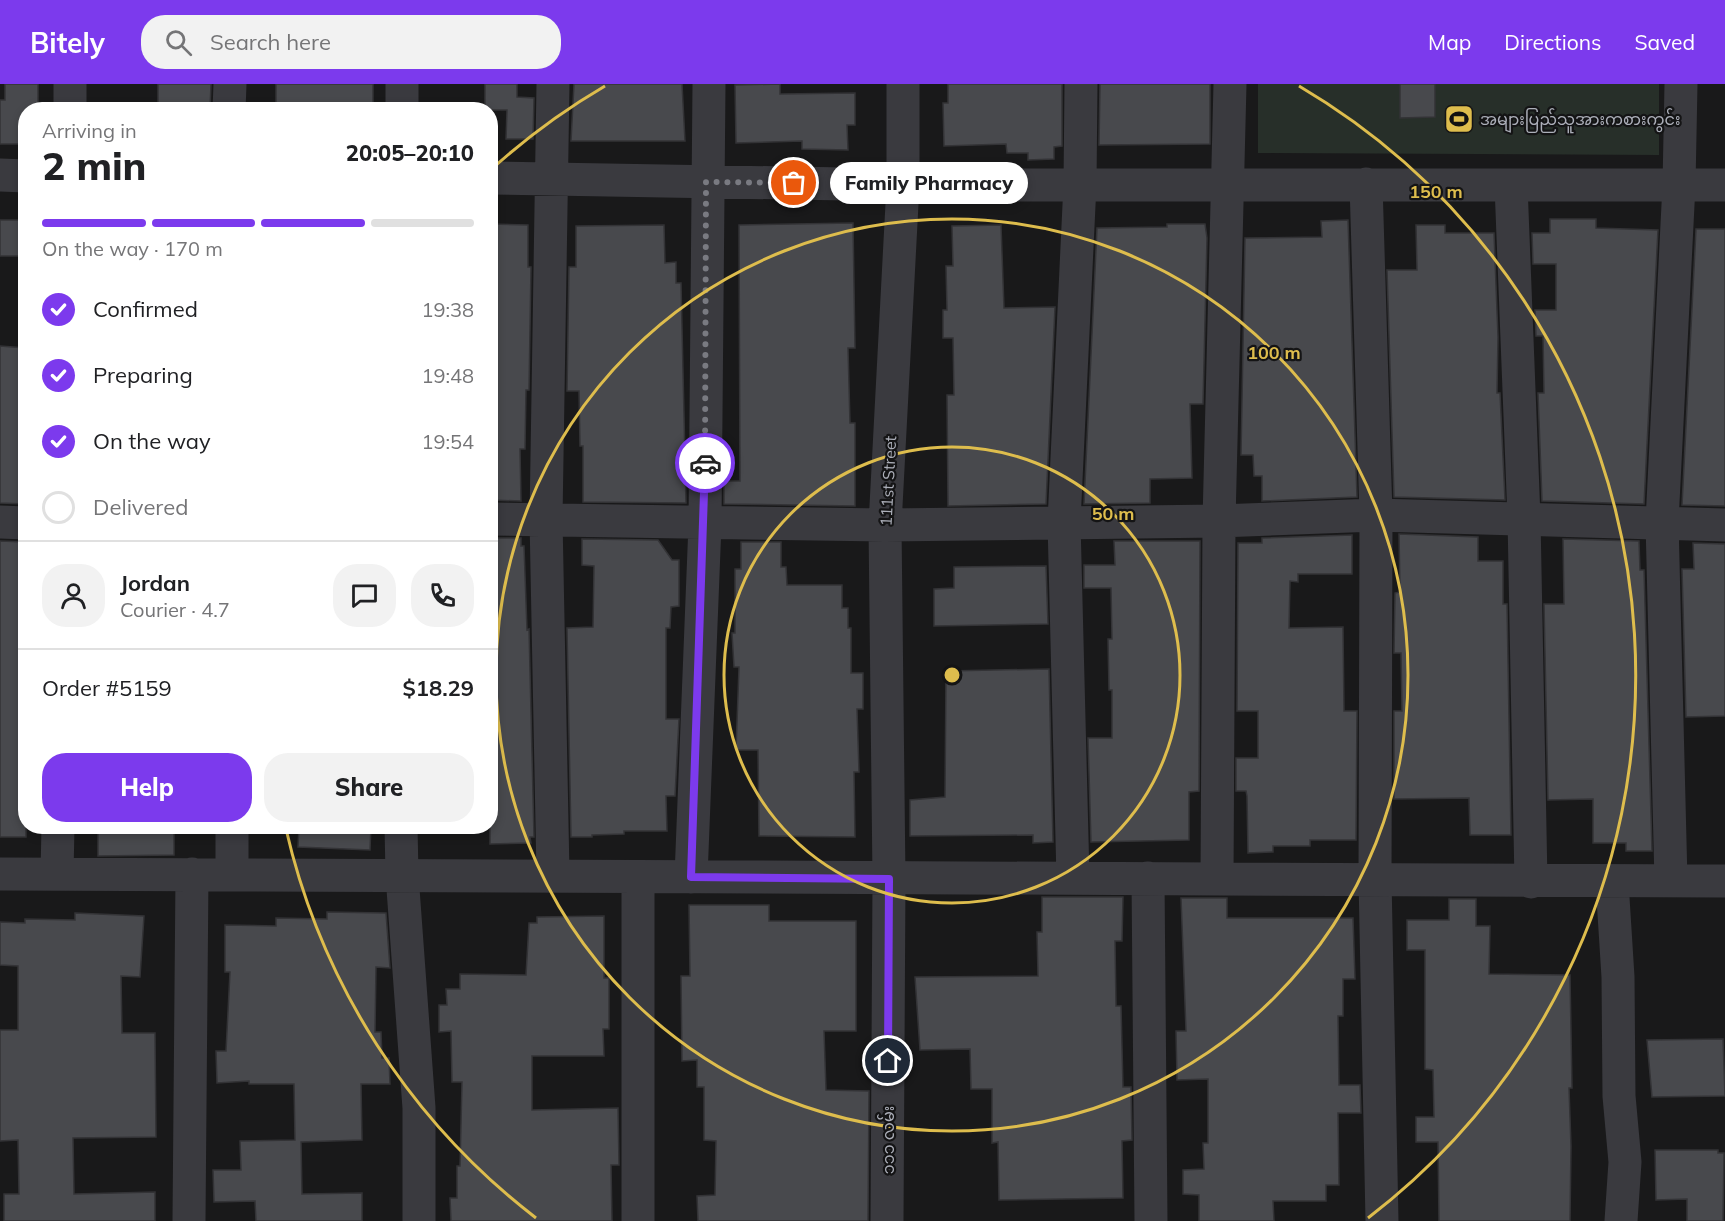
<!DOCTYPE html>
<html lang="en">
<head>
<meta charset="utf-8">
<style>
	:root { --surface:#fff; --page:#f2f2f2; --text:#202124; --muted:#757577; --line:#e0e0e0; --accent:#7c3aed }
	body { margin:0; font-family:Mulish,"Noto Sans Myanmar",sans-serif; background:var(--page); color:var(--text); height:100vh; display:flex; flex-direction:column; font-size:22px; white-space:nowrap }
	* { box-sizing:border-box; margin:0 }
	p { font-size:20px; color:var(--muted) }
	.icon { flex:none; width:33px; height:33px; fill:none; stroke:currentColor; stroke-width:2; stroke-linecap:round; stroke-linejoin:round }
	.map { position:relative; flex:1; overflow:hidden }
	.drawer { position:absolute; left:18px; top:18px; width:480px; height:732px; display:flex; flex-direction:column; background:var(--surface); border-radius:24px; box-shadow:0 3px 9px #0003 }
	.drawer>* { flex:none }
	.pin { position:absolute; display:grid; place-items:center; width:51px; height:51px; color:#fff; margin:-26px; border:3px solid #fff; border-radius:50%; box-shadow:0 2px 6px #0007 }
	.courier { position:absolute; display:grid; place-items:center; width:60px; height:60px; margin:-30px; border:4px solid #7c3aed; border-radius:50%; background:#fff; color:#222; box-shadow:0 2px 8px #0007 }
	.bubble { position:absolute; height:42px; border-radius:21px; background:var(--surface); box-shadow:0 3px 9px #0003; font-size:20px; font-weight:800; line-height:42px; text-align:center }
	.head em { font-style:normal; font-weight:800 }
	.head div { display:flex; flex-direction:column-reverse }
	.head { display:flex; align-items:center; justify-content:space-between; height:102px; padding:0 24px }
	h1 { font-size:39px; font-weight:800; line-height:45px }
	.bar { display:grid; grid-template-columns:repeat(4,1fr); gap:9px 6px; align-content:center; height:72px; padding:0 24px }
	.bar i { height:8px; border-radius:4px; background:var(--line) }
	.bar .current { background:var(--accent) }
	.bar p { grid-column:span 4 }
	.line { display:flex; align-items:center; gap:15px; padding:0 24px; border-top:2px solid var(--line) }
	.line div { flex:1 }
	.round { display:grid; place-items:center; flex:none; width:63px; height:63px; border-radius:24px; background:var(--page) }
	ol { padding:0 24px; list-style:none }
	li { display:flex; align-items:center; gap:18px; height:66px }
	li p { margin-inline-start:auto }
	li .icon { padding:6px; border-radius:50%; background:var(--accent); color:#fff; stroke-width:4 }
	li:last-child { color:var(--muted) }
	li i { width:33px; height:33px; border:3px solid var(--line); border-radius:50% }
	.action { display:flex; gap:12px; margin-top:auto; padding:12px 24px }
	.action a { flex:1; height:69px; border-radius:24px; background:var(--accent); color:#fff; font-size:24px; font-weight:800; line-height:69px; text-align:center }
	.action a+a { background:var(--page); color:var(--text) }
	header { display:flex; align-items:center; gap:36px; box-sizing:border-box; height:84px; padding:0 30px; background:var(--accent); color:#fff }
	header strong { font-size:28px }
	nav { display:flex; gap:33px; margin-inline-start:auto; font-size:21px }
	.search { width:420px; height:54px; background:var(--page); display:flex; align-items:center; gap:15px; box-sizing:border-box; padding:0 21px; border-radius:24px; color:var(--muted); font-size:22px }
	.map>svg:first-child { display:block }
	.green { fill:#272f29 }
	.building { fill:#48494d; stroke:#333336; stroke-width:1.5 }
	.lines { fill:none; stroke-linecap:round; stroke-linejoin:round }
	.minor { stroke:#3a3a3f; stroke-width:33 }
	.done { stroke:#797a81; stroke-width:6; stroke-dasharray:0 10.8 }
	.route { stroke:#7c3aed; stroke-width:8 }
	.ring { fill:none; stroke:#debd4d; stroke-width:3 }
	.labels { text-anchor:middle; stroke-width:4.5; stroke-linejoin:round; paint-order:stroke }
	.poi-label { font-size:16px; fill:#acafb9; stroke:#141415; text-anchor:start }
	.street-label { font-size:16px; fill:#acafb9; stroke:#141415 }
	.centre { fill:#debd4d; stroke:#141415; stroke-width:3 }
	.ring-label { font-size:18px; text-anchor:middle; font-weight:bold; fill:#debd4d; stroke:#141415; stroke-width:4.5; stroke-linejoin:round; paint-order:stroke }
</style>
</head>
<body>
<header>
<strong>Bitely</strong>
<div class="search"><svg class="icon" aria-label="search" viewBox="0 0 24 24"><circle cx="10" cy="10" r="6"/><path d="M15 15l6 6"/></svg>Search here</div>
<nav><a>Map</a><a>Directions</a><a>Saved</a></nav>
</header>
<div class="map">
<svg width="1725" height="1137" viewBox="0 0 1725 1137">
	<rect width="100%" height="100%" fill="#19191a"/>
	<!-- green -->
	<path class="green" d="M1258 0H1659V71L1258 69Z"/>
	<!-- building -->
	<path class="building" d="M5 0H38V26H26V60H0V16H5Z
		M158 0H211L210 26H158Z
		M276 0H373V26H276Z
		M485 0H517V13L534 14 533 55H506L507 26H485Z
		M574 0H682L685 57H571Z
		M780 0V10L855 9V41H847L848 66 802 65V57L736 59 735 1Z
		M948 0H1062V62L1054 63V75L1028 76V69H1007L1006 60 944 62 943 19H948Z
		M1100 0H1210V60L1099 61Z
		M1400 0H1435V33L1400 34Z
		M1550 135H1596V144L1658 146 1644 420 1542 417 1538 309H1544L1543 252H1536L1535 226H1556V180H1533L1532 149H1550Z
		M0 136H26V172H0Z
		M1348 136 1357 413 1262 417V392H1254L1253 371H1241L1245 154 1322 153 1321 137Z
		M853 139 855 264H848L850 339H855V422L724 420V397H740L739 141Z
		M490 140 528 141V183H531L529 306H526L525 365H520L521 417 490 416Z
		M1167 140H1205L1207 154 1203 320H1190L1192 394 1150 395V419L1084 420 1097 144 1167 143Z
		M664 141 665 179 676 178V199H681L686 419 583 418V362H580L579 307H567L569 183H576V142Z
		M1001 141 1004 224 1055 223 1046 420 948 422 947 311H954L953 254H943V226H947L946 182H953L952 142Z
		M1416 141H1445V149H1494L1498 253 1497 309H1500L1505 416 1394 413 1387 186H1417Z
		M1696 145H1725V422L1682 421Z
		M0 262 26 264V420L0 419Z
		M1399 450 1478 453V477H1503V520H1507L1511 751H1470L1469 714 1394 715V627H1402L1401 569H1394L1395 509 1400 508Z
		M1352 451V490H1298V498L1290 497 1289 544 1343 543 1344 627H1357L1356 756H1310V762H1273V768L1248 769 1247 712 1246 707H1236V674H1258V627H1237L1238 459H1262V454Z
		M490 454H521V462H524L527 546 529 545 534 753H530L531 759 490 760Z
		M582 455 658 456 672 476H679V522L671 523 670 544H666V635H679L675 712H666L667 747H624V750L592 751V753H571L567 544 593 543 594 482 582 481Z
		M1563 455 1639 457 1640 486H1644L1652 767H1626V759H1593V715L1548 716 1544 520H1564Z
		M0 457 26 458V753H0Z
		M1114 457H1200L1199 707 1189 708V756L1091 758 1088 654H1112V606H1109L1108 555H1112L1111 504H1084V481H1115Z
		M741 458H781V483H786L787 501H842V524H848V544H851V589H863V625H857L859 688H854L855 753 759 752 758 666H736L739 583H734L732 549H735V485H741Z
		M1693 459 1725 460V632L1686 633 1682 485H1694Z
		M1046 482 1048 540 934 542V505L954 504V483Z
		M1049 585 1053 758 1033 759V751L910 752V716L945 713 946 587Z
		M174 742V771L98 772V743Z
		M299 742H371L370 766 298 763Z
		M1042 813H1123L1122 857H1115L1116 922H1121L1123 1003H1131L1132 1056 1122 1057 1123 1114 999 1116 998 1058 992 1059V1005H971L970 965 920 966 915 893 1038 892 1037 848H1042Z
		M1181 814H1227V834H1353L1355 895H1343V932H1338L1339 1001H1360L1361 1029H1338L1339 1101H1326V1117H1273L1274 1137H1199V1111L1183 1110V1086L1204 1085 1203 1059H1208V995L1177 996 1176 947H1186Z
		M1449 815H1476V842H1490L1489 890 1570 891 1572 1004H1569L1571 1062 1570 1137H1439L1438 1058H1416V1033H1434L1433 986 1425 985V866H1407V836H1449Z
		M689 821H769V837H856V947H824L826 1006 869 1007 868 1137H698L697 1112 715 1111 716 1057 704 1056V1003H697V976L682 977 681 892H690Z
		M327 828 386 829 390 884 376 883 375 948H381L382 974H389L390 1000H361L362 1056 301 1058 302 1110 362 1109V1137H256L255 1117 214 1118 213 1086H241L240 1057 295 1056 294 1000H249V997L217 999 216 967H226L230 888H225V841L276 842V834L327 835Z
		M75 829 144 832 140 893 121 892 122 949H155L156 1053 73 1054 74 1110 155 1108V1137H4V1110H19L18 1056 0 1057V946H18V882L0 881V838L25 839V835L75 836Z
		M604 832V894H609V945H603L604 972H532V1026L618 1024 619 1081H611L612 1137H451L450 1114H457V1082H460L462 998H452L451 947 439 948V921H447L446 905H460V890L526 891 529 839H537V833Z
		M1723 955 1725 1012 1652 1013 1647 956Z
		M1655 1066H1718V1069H1724L1723 1137H1687V1115L1656 1116Z"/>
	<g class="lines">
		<!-- minor -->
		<path class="minor" d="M70 0V26
			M553 0 546 435 553 790
			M229 26 230 0
			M402 26V0
			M0 91 26 92
			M490 94 903 101H1725
			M1366 100 1376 431 1375 795 1382 1137
			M1511 101 1524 434 1531 798
			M490 435 885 441 1219 437 1376 431 1725 441
			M0 438 26 439
			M232 742V790
			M401 742 402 791 419 1024V1137
			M0 790 1725 797
			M57 790 58 742
			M691 793 705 440 709 0
			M638 794V1137
			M1073 794 1064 438 1080 100 1081 0
			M1148 794 1151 1137
			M1217 795 1219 437 1230 0
			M1671 797 1662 438 1679 101 1681 0
			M1612 798 1618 893 1619 1012 1625 1078 1621 1137
			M189 1137 192 790
			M887 1137 889 795 885 441 903 101V0"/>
	</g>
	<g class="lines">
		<!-- done -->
		<path class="done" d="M705 379 706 98 794 99"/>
		<!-- route -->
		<path class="route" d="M705 379 691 793 889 795 888 977"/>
	</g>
	<!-- distance rings -->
	<g class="ring">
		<circle cx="952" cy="591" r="228"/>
		<circle cx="952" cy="591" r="456"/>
		<path d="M536 1134A684 684 0 0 1 286 745M494 83A684 684 0 0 1 605 2M1299 2A684 684 0 0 1 1368 1134"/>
	</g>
	<!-- icons -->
	<defs>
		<g id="stadium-square" transform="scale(1.5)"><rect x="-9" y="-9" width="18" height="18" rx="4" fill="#debd4d" stroke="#141415"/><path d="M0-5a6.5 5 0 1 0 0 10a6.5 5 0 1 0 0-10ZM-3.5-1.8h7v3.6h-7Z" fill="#111"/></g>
	</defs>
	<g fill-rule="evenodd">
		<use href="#stadium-square" x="1459" y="35"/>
	</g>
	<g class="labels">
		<!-- poi labels -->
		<g class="poi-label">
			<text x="1480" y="41">အများပြည်သူအားကစားကွင်း</text>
		</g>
		<!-- street labels -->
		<g class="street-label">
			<text transform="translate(888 397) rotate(-87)" y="6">111st Street</text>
			<text transform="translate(888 1056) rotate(-90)" y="6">၁၁၁ လမ်း</text>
		</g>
	</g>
	<circle cx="952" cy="591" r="9" class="centre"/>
	<g class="ring-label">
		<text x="1436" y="114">150 m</text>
		<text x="1274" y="275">100 m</text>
		<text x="1113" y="436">50 m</text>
	</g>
</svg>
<div class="pin" style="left:794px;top:99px;background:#ea580c"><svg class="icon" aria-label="bag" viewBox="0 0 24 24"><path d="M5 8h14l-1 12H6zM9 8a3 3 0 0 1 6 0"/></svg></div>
<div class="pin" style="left:888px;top:977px;background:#1f2937"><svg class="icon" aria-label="home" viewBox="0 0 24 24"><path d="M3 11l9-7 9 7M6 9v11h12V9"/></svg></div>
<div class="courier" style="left:705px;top:379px"><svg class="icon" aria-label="car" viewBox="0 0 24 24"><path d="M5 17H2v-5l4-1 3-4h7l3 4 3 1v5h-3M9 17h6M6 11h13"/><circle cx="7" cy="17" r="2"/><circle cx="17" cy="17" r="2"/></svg></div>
<div class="bubble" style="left:830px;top:78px;width:198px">Family Pharmacy</div>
<section class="drawer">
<div class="head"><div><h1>2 min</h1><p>Arriving in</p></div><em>20:05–20:10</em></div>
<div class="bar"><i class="current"></i><i class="current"></i><i class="current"></i><i></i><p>On the way · 170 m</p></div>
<ol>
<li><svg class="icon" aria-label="check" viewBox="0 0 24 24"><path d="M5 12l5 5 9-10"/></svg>Confirmed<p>19:38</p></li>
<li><svg class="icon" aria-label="check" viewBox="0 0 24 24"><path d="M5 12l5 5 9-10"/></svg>Preparing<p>19:48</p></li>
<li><svg class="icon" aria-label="check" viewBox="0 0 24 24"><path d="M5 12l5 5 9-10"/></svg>On the way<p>19:54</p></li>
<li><i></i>Delivered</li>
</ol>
<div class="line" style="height:108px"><a class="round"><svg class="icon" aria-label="person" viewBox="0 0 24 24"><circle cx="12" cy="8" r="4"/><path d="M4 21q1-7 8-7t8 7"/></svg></a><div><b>Jordan</b><p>Courier · 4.7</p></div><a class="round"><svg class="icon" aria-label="chat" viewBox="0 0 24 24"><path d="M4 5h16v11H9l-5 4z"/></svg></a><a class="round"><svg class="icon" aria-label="phone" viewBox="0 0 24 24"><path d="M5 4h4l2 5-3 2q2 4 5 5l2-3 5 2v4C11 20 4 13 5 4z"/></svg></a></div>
<div class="line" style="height:78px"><div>Order #5159</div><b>$18.29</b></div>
<div class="action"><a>Help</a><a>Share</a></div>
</section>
</div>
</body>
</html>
